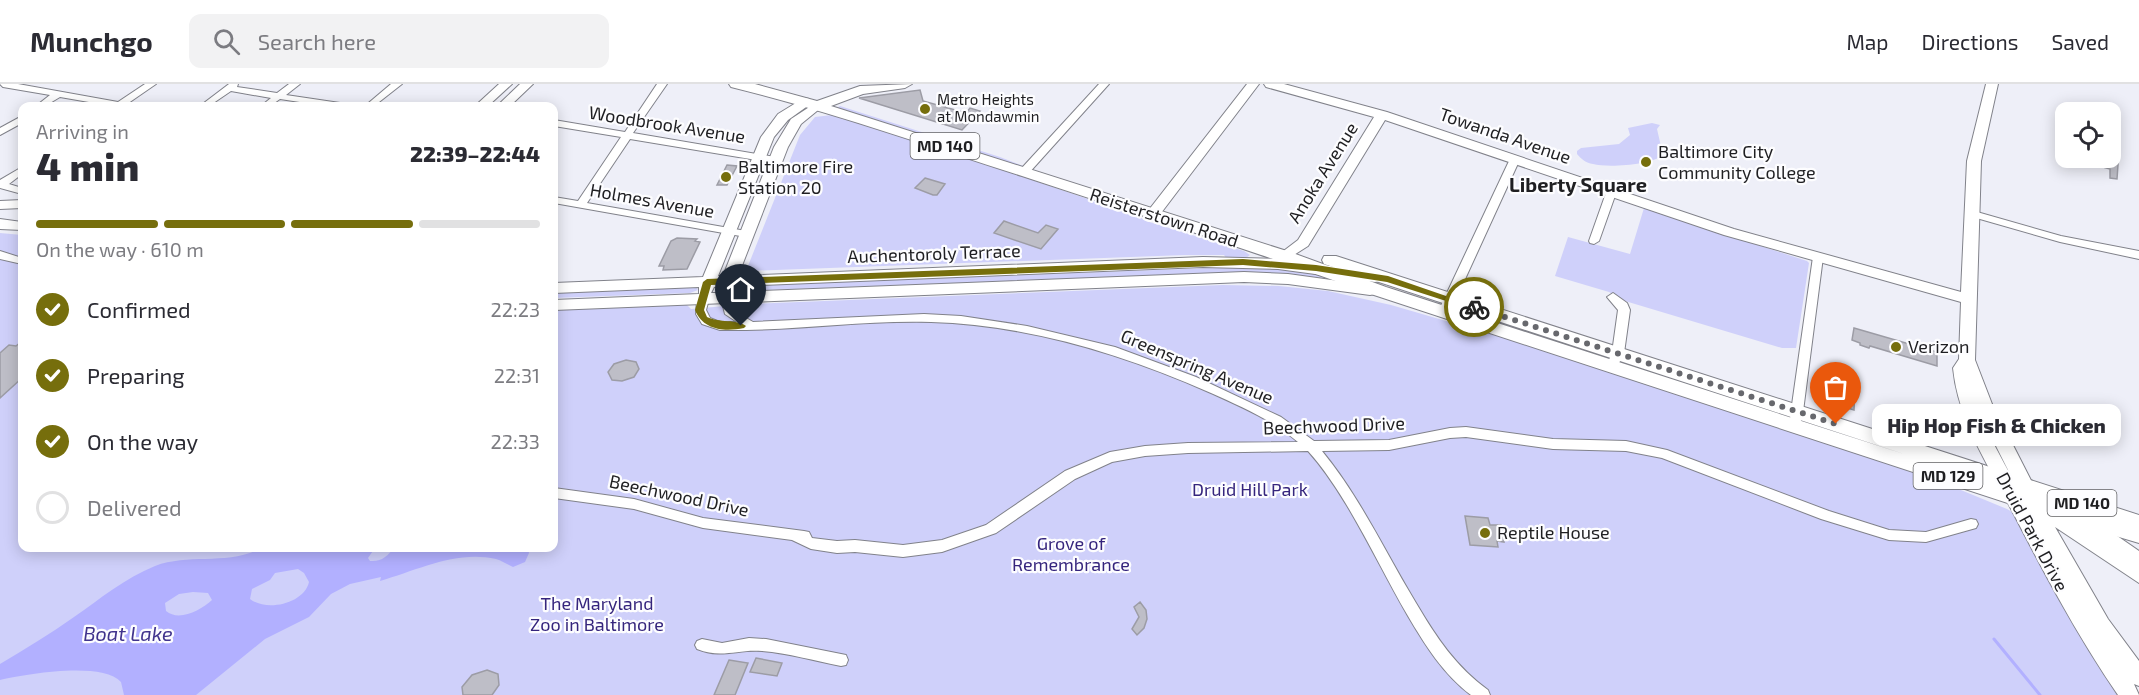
<!DOCTYPE html>
<html lang="en">
<head>
<meta charset="utf-8">
<style>
	:root { --surface:#fff; --page:#f2f2f3; --text:#2b2b33; --muted:#7c7c81; --line:#e1e1e2; --accent:#766e0c }
	body { margin:0; font-family:"Exo 2",sans-serif; background:var(--page); color:var(--text); height:100vh; display:flex; flex-direction:column; font-size:22px; white-space:nowrap }
	* { box-sizing:border-box; margin:0 }
	p { font-size:20px; color:var(--muted) }
	.icon { flex:none; width:33px; height:33px; fill:none; stroke:currentColor; stroke-width:2; stroke-linecap:round; stroke-linejoin:round }
	.map { position:relative; flex:1; overflow:hidden }
	.details { position:absolute; left:18px; top:18px; width:540px; height:450px; display:flex; flex-direction:column; background:var(--surface); border-radius:12px; box-shadow:0 3px 15px #0003 }
	.details>* { flex:none }
	.controls { position:absolute; left:2055px; top:18px; display:grid; gap:12px }
	.controls a { display:grid; place-items:center; width:66px; height:66px; border-radius:12px; background:var(--surface); box-shadow:0 3px 15px #0003; font-size:30px }
	.pin { position:absolute; display:grid; place-items:center; width:51px; height:51px; color:#fff; margin:-62px -26px; border-radius:50% 50% 50% 0; rotate:-45deg; box-shadow:0 0 6px #0007 }
	.pin .icon { rotate:45deg }
	.courier { position:absolute; display:grid; place-items:center; width:60px; height:60px; margin:-30px; border:4px solid #766e0c; border-radius:50%; background:#fff; color:#222; box-shadow:0 2px 8px #0007 }
	.bubble { position:absolute; height:42px; border-radius:12px; background:var(--surface); box-shadow:0 3px 15px #0003; font-size:20px; font-weight:800; line-height:42px; text-align:center }
	.headline em { font-style:normal; font-weight:800 }
	.headline div { display:flex; flex-direction:column-reverse }
	.headline { display:flex; align-items:center; justify-content:space-between; height:102px; padding:0 18px }
	h1 { font-size:39px; font-weight:800; line-height:45px }
	.bar { display:grid; grid-template-columns:repeat(4,1fr); gap:9px 6px; align-content:center; height:72px; padding:0 18px }
	.bar i { height:8px; border-radius:4px; background:var(--line) }
	.bar .selected { background:var(--accent) }
	.bar p { grid-column:span 4 }
	ol { padding:0 18px; list-style:none }
	li { display:flex; align-items:center; gap:18px; height:66px }
	li p { margin-inline-start:auto }
	li .icon { padding:6px; border-radius:50%; background:var(--accent); color:#fff; stroke-width:4 }
	li:last-child { color:var(--muted) }
	li i { width:33px; height:33px; border:3px solid var(--line); border-radius:50% }
	header { display:flex; align-items:center; gap:36px; box-sizing:border-box; height:84px; padding:0 30px; background:var(--surface); border-bottom:2px solid var(--line) }
	header strong { font-size:28px }
	nav { display:flex; gap:33px; margin-inline-start:auto; font-size:21px }
	.search { width:420px; height:54px; background:var(--page); display:flex; align-items:center; gap:15px; box-sizing:border-box; padding:0 21px; border-radius:12px; color:var(--muted); font-size:22px }
	.map>svg:first-child { display:block }
	.green { fill:#cfd0fa }
	.water { fill:#b2b0ff; fill-rule:evenodd }
	.lines { fill:none; stroke-linecap:round; stroke-linejoin:round }
	.stream { stroke:#b2b0ff; stroke-width:3 }
	.building { fill:#bebec7; stroke:#9c9ca5; stroke-width:1.5 }
	.street-casing { stroke:#81828a; stroke-width:2 }
	.secondary-casing { stroke:#81828a; stroke-width:2 }
	.primary-casing { stroke:#81828a; stroke-width:2 }
	.street { fill:#fff; fill-rule:evenodd }
	.secondary { fill:#fff; fill-rule:evenodd }
	.primary { fill:#fff; fill-rule:evenodd }
	.route { fill:#766e0c }
	.done { stroke:#67686d; stroke-width:6; stroke-dasharray:0 10.8 }
	.poi-dot { fill:#766e0c; stroke:#fdfdff; stroke-width:2 }
	.labels { text-anchor:middle; stroke-width:4.5; stroke-linejoin:round; paint-order:stroke }
	.far-poi-label { font-size:15px; fill:#1f1f22; stroke:#fdfdff; text-anchor:start }
	.shield { fill:#fdfdff; stroke:#626264; stroke-width:1.5 }
	.shield-label { font-size:16px; font-weight:bold; fill:#1f1f22 }
	.street-label { font-size:18px; fill:#1f1f22; stroke:#fdfdff }
	.poi-label { font-size:18px; fill:#1f1f22; stroke:#fdfdff; text-anchor:start }
	.park-label { font-size:18px; fill:#35257d; stroke:#fdfdff }
	.neighbourhood-label { font-size:20px; font-weight:bold; fill:#1f1f22; stroke:#fdfdff }
	.water-label { font-size:20px; font-style:italic; fill:#41348d; stroke:#fdfdff }
</style>
</head>
<body>
<header>
<strong>Munchgo</strong>
<div class="search"><svg class="icon" aria-label="search" viewBox="0 0 24 24"><circle cx="10" cy="10" r="6"/><path d="M15 15l6 6"/></svg>Search here</div>
<nav><a>Map</a><a>Directions</a><a>Saved</a></nav>
</header>
<div class="map">
<svg width="2139" height="611" viewBox="0 0 2139 611">
	<rect width="100%" height="100%" fill="#eeeff8"/>
	<!-- green -->
	<path class="green" d="M840 22 1000 73 1023 82H1020L837 24Z
		M832 31 1036 95 1035 97 1138 132 1146 137 1244 167 1250 171 1246 174 1227 175 1224 171H1185L746 187 800 51 815 33Z
		M1652 39 1660 41 1657 45 1663 71C1651 81 1608 84 1593 80 1586 79 1581 75 1577 70V67L1581 64 1619 60 1630 51 1628 44Z
		M1644 124 1807 177 1809 179 1796 264H1782L1625 217 1609 208 1555 192 1568 153 1630 170Z
		M0 149 22 151V464H554V226L681 221H687L691 225 748 220 1223 201 1279 202 1328 207 1391 221 1508 255 1922 390 2007 425 2014 429 2125 611H0Z
		M1242 183 1313 188 1331 195 1262 189H1222L744 207 740 204 744 201 767 200Z
		M695 202 698 206 690 209 554 214V207Z"/>
	<!-- water -->
	<path class="water" d="M262 464H375L368 474 370 477C382 478 387 472 394 464H528L529 469 525 478 513 483C507 480 502 477 496 475 456 466 418 486 380 497L381 493 350 500 331 510 309 533 265 555 196 611H124L121 598C102 577 26 590 0 596V580C25 565 50 550 74 533 100 515 125 494 155 482 190 469 228 482 262 464ZM298 485 304 489 309 498C304 520 266 528 250 515L252 505 270 496 275 489ZM193 508 208 509 212 516C201 526 179 538 166 527L165 519 179 510Z"/>
	<g class="lines">
		<!-- stream -->
		<path class="stream" d="M1994 555 2040 611"/>
	</g>
	<!-- building -->
	<path class="building" d="M920 6 923 17 966 29 970 24 980 27 962 46 859 14Z
		M2110 50 2120 52 2117 95 2110 94V85L2078 76 2079 74H2110Z
		M727 81 737 82 727 101H717Z
		M925 94 945 100 937 111H933L915 104Z
		M1004 137 1038 149 1046 141 1058 145 1041 165 994 149Z
		M677 154 697 155 695 157 700 158 687 185 663 186 664 182H659L671 157Z
		M1854 244 1937 268V282L1870 262 1869 264 1860 261V259L1852 256Z
		M22 257V294L0 314V269L9 261 16 262Z
		M626 276 636 278 639 285 634 293 622 297 612 296 608 288 614 280Z
		M1838 295 1855 301 1854 326 1834 320Z
		M1918 328 1936 334 1935 360 1918 354Z
		M1465 432 1488 434 1490 441H1501L1504 458 1497 457 1498 463 1470 461Z
		M1140 518 1146 526 1147 535 1144 544 1137 551 1132 545 1139 533 1134 523Z
		M756 574 782 579 777 592 750 588Z
		M729 576 748 579 735 611H714Z
		M487 586 498 590 499 601 492 611H463L462 603 472 591Z"/>
	<g class="lines">
		<!-- street casing -->
		<g class="street-casing">
			<path id="street" d="M0 0H18L118 18 145 0H156L127 20 129 22H112L60 13 45 22H36L50 11 3 3Z
				M229 0H238L237 3 277 9 289 0H300L286 11 340 19 345 22H326L280 15 270 22H261L271 14 231 7 209 22H200Z
				M391 0H402L374 22H365Z
				M657 0H667L633 49 775 73 780 76 775 79 630 55 587 119 746 147 750 148 751 150 750 152 746 153 554 119V113L578 117 621 53 554 42V36L625 48Z
				M1099 0H1109L1028 90H1020V86Z
				M22 32V39L0 51V44Z
				M1515 72 1520 75 1450 228 1448 231H1440L1438 228 1510 75Z
				M22 83V90L9 100 22 104V110L0 104V96Z
				M1611 106 1616 109 1599 157 1594 160 1590 159 1589 157 1606 109Z
				M1970 126 2061 152 2139 167V175L2060 158 1966 131 1965 129Z
				M0 167 22 174V180L0 175Z
				M1818 169 1823 173 1802 335 1800 338H1792L1790 335 1813 173Z
				M1613 209 1627 219 1630 226 1624 269 1618 281 1614 282 1608 278 1612 269 1618 226 1607 213Z
				M727 210 733 214 736 228 753 238 924 230 961 232 1027 242 1115 263 1196 293 1281 333 1314 357 1389 356 1450 344 1466 343 1553 355 1626 357 1667 366 1829 427 1889 446 1926 448 1971 435 1976 436 1978 440 1976 444 1926 458 1889 456 1821 435 1662 374 1626 367 1553 365 1466 353 1450 354 1389 366 1322 367C1360 413 1385 468 1416 519 1436 553 1456 583 1488 606L1490 611H1471C1444 591 1425 561 1408 532 1378 481 1347 410 1308 367L1188 369 1145 372 1112 378 1075 395 996 449 942 468 903 473 855 468 837 469 811 465 792 456 703 444 634 425 554 414V404L634 415 703 434 804 447 809 448 812 454 837 457 855 456 903 461 942 456 986 441 1065 387 1110 368 1145 362 1188 359 1298 358C1272 336 1242 323 1211 309 1123 270 1028 241 931 238 869 236 807 245 746 246H720L702 240 696 230 697 215 703 211 709 215 706 226 710 234 720 238H737L725 230 721 214Z
				M749 554 766 555 846 571 848 576 846 581 841 582C815 577 788 569 762 567 737 565 722 575 697 565L695 561 697 557 702 555 722 559Z"/>
		</g>
		<!-- secondary casing -->
		<g class="secondary-casing">
			<path id="secondary" d="M499 0H512L488 22H475Z
				M520 0H533L510 22H497Z
				M1247 0H1259L1158 133H1148L1146 130 1148 127Z
				M1264 0H1284L1387 28 1734 145 1961 208 1967 77 1986 0H1998L1981 77 1975 276 1992 320 2041 416 2069 434 2072 429 2078 427 2084 429 2139 467V499L2055 443 2108 535 2139 577V602L2134 600 2139 611H2118C2076 550 2042 485 2008 419 1985 376 1958 334 1953 284L1959 275 1961 218 1724 151 1385 36 1308 162 1286 176 1380 189 1383 193 1380 197 1375 198 1278 185 1203 183 736 202 735 208 1244 188 1288 190 1375 202 1378 206 1375 210 1370 211 1288 200 1244 198 554 226V216L699 210V203L554 209V199L703 193 761 53 778 30 804 14 809 15 810 18 809 21 788 36 774 53 718 192H723L774 63 791 35 817 18 823 22 801 40 788 63 738 192 1203 173 1279 175 1277 172 1298 156 1374 33 1266 3ZM721 202 722 209H711L714 203ZM1977 324 2013 396 1989 351Z
				M22 116V124L0 125V117Z
				M0 135 22 138V146L0 145Z"/>
		</g>
		<!-- primary casing -->
		<g class="primary-casing">
			<path id="primary" d="M729 0H755L817 17 860 2 912 0 905 4 863 10 831 22 1290 168 1386 203 1907 371 1324 180 1322 176 1324 172H1336L2139 431V459L2035 428 1374 211C1258 168 1140 131 1022 92 925 61 829 27 731 3Z"/>
		</g>
		<!-- street -->
		<use href="#street" class="street"/>
		<!-- secondary -->
		<use href="#secondary" class="secondary"/>
		<!-- primary -->
		<use href="#primary" class="primary"/>
	</g>
	<!-- route -->
	<path class="route" d="M1243 175 1316 181 1388 192 1478 223 1474 226 1387 198 1316 187 1243 181 711 201 704 226 707 233C719 239 737 235 746 242L744 244C724 248 703 246 695 226L703 198 707 195Z"/>
	<g class="lines">
		<!-- done -->
		<path class="done" d="M1474 223 1836 340"/>
	</g>
	<!-- markers -->
	<g class="poi-dot">
		<circle cx="925" cy="25" r="6"/>
		<circle cx="1646" cy="78" r="6"/>
		<circle cx="726" cy="93" r="6"/>
		<circle cx="1896" cy="263" r="6"/>
		<circle cx="1485" cy="449" r="6"/>
	</g>
	<g class="labels">
		<!-- far-poi labels -->
		<g class="far-poi-label">
			<text x="937" y="21">Metro Heights<tspan x="937" dy="17">at Mondawmin</tspan></text>
		</g>
		<!-- shield labels -->
		<g class="shield">
			<rect x="910.5" y="49" width="69" height="26" rx="4.5"/>
			<rect x="1913.5" y="379" width="69" height="26" rx="4.5"/>
			<rect x="2047.5" y="406" width="69" height="26" rx="4.5"/>
		</g>
		<g class="shield-label">
			<text x="945" y="68">MD 140</text>
			<text x="1948" y="398">MD 129</text>
			<text x="2082" y="425">MD 140</text>
		</g>
		<!-- street labels -->
		<g class="street-label">
			<text transform="translate(667 41) rotate(9)" y="6">Woodbrook Avenue</text>
			<text transform="translate(1505 52) rotate(19)" y="6">Towanda Avenue</text>
			<text transform="translate(1323 89) rotate(-58)" y="6">Anoka Avenue</text>
			<text transform="translate(652 117) rotate(10)" y="6">Holmes Avenue</text>
			<text transform="translate(1164 134) rotate(18)" y="6">Reisterstown Road</text>
			<text transform="translate(934 170) rotate(-2)" y="6">Auchentoroly Terrace</text>
			<text transform="translate(1197 283) rotate(23)" y="6">Greenspring Avenue</text>
			<text transform="translate(1334 342) rotate(-2)" y="6">Beechwood Drive</text>
			<text transform="translate(679 412) rotate(12)" y="6">Beechwood Drive</text>
			<text transform="translate(2032 448) rotate(62)" y="6">Druid Park Drive</text>
		</g>
		<!-- poi labels -->
		<g class="poi-label">
			<text x="1658" y="74">Baltimore City<tspan x="1658" dy="21">Community College</tspan></text>
			<text x="738" y="89">Baltimore Fire<tspan x="738" dy="21">Station 20</tspan></text>
			<text x="1908" y="269">Verizon</text>
			<text x="1497" y="455">Reptile House</text>
		</g>
		<!-- park labels -->
		<g class="park-label">
			<text x="1250" y="412">Druid Hill Park</text>
			<text x="1071" y="466">Grove of<tspan x="1071" dy="21">Remembrance</tspan></text>
			<text x="597" y="526">The Maryland<tspan x="597" dy="21">Zoo in Baltimore</tspan></text>
		</g>
		<!-- neighbourhood labels -->
		<g class="neighbourhood-label">
			<text x="1578" y="108">Liberty Square</text>
		</g>
		<!-- water labels -->
		<g class="water-label">
			<text x="128" y="557">Boat Lake</text>
		</g>
	</g>
</svg>
<div class="controls">
<a><svg class="icon" aria-label="locate" viewBox="0 0 24 24"><circle cx="12" cy="12" r="6"/><path d="M12 2v4M12 18v4M2 12h4M18 12h4"/></svg></a>
</div>
<div class="pin" style="left:1836px;top:340px;background:#ea580c"><svg class="icon" aria-label="bag" viewBox="0 0 24 24"><path d="M5 8h14l-1 12H6zM9 8a3 3 0 0 1 6 0"/></svg></div>
<div class="pin" style="left:741px;top:242px;background:#1f2937"><svg class="icon" aria-label="home" viewBox="0 0 24 24"><path d="M3 11l9-7 9 7M6 9v11h12V9"/></svg></div>
<div class="courier" style="left:1474px;top:223px"><svg class="icon" aria-label="bike" viewBox="0 0 24 24"><circle cx="6" cy="16" r="4"/><circle cx="18" cy="16" r="4"/><path d="M6 16l4-8h5l3 8M10 8l3 8H6M13 5h3"/></svg></div>
<div class="bubble" style="left:1872px;top:320px;width:249px">Hip Hop Fish &amp; Chicken</div>
<section class="details">
<div class="headline"><div><h1>4 min</h1><p>Arriving in</p></div><em>22:39–22:44</em></div>
<div class="bar"><i class="selected"></i><i class="selected"></i><i class="selected"></i><i></i><p>On the way · 610 m</p></div>
<ol>
<li><svg class="icon" aria-label="check" viewBox="0 0 24 24"><path d="M5 12l5 5 9-10"/></svg>Confirmed<p>22:23</p></li>
<li><svg class="icon" aria-label="check" viewBox="0 0 24 24"><path d="M5 12l5 5 9-10"/></svg>Preparing<p>22:31</p></li>
<li><svg class="icon" aria-label="check" viewBox="0 0 24 24"><path d="M5 12l5 5 9-10"/></svg>On the way<p>22:33</p></li>
<li><i></i>Delivered</li>
</ol>
</section>
</div>
</body>
</html>
